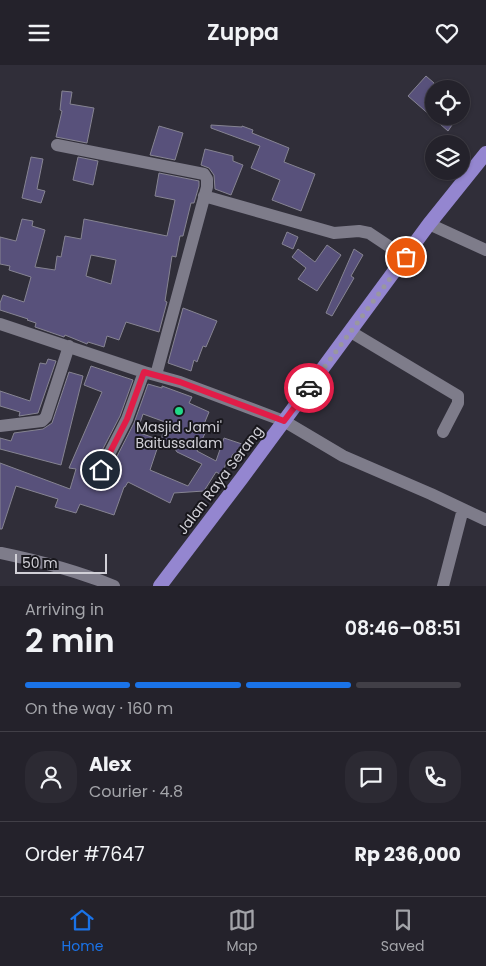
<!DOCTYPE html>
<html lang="en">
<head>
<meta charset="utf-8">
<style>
	:root { --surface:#24222b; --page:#2c2a33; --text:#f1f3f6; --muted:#a3a4a9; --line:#413f47; --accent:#1a73e8 }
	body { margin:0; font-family:Poppins,sans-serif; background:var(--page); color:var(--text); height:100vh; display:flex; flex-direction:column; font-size:19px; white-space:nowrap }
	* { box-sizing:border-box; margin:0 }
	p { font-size:16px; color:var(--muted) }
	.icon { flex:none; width:28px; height:28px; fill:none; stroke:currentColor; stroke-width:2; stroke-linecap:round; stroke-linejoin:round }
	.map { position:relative; height:521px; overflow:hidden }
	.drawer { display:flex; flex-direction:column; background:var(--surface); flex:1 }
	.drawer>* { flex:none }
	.tools { position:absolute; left:425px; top:15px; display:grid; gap:10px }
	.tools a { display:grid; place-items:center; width:45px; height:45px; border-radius:50%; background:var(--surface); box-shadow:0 1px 4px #0004,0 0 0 1px var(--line); font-size:25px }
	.scale { position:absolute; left:15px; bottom:12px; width:92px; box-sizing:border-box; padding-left:5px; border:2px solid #d1d0d7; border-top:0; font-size:14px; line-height:18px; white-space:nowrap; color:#d1d0d7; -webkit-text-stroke:4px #18171c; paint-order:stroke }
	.pin { position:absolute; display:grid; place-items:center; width:42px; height:42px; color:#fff; margin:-21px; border:2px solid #fff; border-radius:50%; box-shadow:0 1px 5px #0007 }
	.courier { position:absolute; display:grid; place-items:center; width:50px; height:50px; margin:-25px; border:4px solid #e11d48; border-radius:50%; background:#fff; color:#222; box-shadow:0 1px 6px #0007 }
	.headline em { font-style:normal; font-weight:600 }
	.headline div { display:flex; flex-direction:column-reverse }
	.headline { display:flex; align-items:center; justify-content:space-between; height:85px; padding:0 25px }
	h1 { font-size:32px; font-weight:600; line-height:38px }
	.bar { display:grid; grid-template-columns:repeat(4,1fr); gap:8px 5px; align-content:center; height:60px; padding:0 25px }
	.bar i { height:6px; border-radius:4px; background:var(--line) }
	.bar .on { background:var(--accent) }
	.bar p { grid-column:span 4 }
	.line { display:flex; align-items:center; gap:12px; padding:0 25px; border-top:1px solid var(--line) }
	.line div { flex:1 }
	.round { display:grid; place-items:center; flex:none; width:52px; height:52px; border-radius:20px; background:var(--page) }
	header { display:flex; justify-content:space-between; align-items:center; height:65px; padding:0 25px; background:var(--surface); font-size:22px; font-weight:600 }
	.dock { display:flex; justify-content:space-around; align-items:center; height:70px; border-top:1px solid var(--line); background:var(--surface); font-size:14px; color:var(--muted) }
	.dock a { display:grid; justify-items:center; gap:2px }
	.dock .on { color:var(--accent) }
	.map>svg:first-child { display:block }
	.building { fill:#58517b; stroke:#868492; fill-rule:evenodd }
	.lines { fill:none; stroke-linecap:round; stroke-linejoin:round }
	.minor { stroke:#7e7c8a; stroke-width:12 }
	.trunk { stroke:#9486d0; stroke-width:14 }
	.done { stroke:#9997a0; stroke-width:5; stroke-dasharray:0 9 }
	.route { stroke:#e11d48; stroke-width:6 }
	.poi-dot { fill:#21d887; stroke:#18171c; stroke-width:2 }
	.labels { text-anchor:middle; stroke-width:4; stroke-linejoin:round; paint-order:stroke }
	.poi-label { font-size:14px; fill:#d1d0d7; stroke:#18171c }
	.street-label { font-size:14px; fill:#d1d0d7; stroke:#18171c }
</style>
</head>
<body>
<header><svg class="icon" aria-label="menu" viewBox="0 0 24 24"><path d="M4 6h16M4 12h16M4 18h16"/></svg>Zuppa<svg class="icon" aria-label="heart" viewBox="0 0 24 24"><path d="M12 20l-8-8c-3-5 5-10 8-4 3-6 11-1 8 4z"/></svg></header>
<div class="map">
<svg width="486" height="521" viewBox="0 0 486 521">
	<rect width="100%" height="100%" fill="#302e39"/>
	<!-- building -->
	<path class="building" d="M426 11 434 18V51H458L448 66 408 31Z
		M62 26 72 27 70 39 94 43 87 78 56 72 62 46 60 45Z
		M211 60 242 62V61L253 65 252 68 289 83 284 97 315 109 301 146 272 135 280 115 251 103 260 81 211 63Z
		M159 61 183 68 175 95 150 90Z
		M205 84 233 91V96L243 100 231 130 215 124 214 110 209 103 201 100Z
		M31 92 43 94 37 124 45 126 41 138 22 133Z
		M78 92 98 96 93 120 73 115Z
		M159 108 199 116V121L194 138H191L183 171H180L176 192 172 191 165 236 167 237 159 267 126 257 119 275 107 271 104 282 88 277 87 279 65 270 64 272 35 262 36 258 27 255 28 254 0 245V238L3 230 24 237 31 212 9 205 10 201 0 199V172L16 176 22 154 33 156 32 161 45 165 35 202 55 205 57 191 61 192 65 171 81 174 84 154 167 171 175 135 155 131ZM91 190 116 195 111 219 86 211Z
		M287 167 298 172 293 184 282 179Z
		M327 180 341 190 317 226 298 214 306 203 292 192 298 184 315 197Z
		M354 184 363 190 351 211 354 213 332 251 326 248Z
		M183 243 217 256 206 282 203 281 197 297 194 295 191 306 168 298Z
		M48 294 56 296 38 348 19 351 20 347 0 341V326L30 336 40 298 46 299Z
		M91 301 133 315 120 351 94 401 93 406 97 412 102 413 108 409 134 358 148 319 162 323V321L192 332 189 338 209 347 202 364 206 366 197 386 216 396 224 373 242 379 238 391 233 389 228 399 226 398 222 410 216 407 204 426 174 428 170 438 128 417 125 422H124L114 450 80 439 76 448 55 442 58 434 16 421 2 464H0V398L70 424 76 404 69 403 102 327 84 320ZM143 349 165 357 160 381 175 384 177 387 202 399 188 421 150 405 160 375 137 367Z
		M69 307 83 311 61 400 0 384V373L11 376 14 368 43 364 52 358Z"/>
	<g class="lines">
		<!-- minor -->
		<path class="minor" d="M57 80 204 109 207 114V122L156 310
			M204 131 334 168 359 166 369 168 405 192
			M429 159 486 185
			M0 259 144 307 180 317 284 356 343 391 431 429 486 455
			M351 267 458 331V338L443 367
			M0 361 42 356 46 352 69 281
			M101 405 127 354 144 307
			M1 488C40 496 77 506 114 521
			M443 521 463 444"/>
		<!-- trunk -->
		<path class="trunk" d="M160 521 242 413 429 159 486 88"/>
	</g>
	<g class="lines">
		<!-- done -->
		<path class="done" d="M309 323 406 192"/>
		<!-- route -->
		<path class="route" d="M101 405 127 354 144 307 180 317 284 356 309 323"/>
	</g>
	<!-- markers -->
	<circle class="poi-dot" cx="179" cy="346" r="5"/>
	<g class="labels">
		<!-- poi labels -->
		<g class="poi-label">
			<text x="179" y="367">Masjid Jami'<tspan x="179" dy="16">Baitussalam</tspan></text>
		</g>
		<!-- street labels -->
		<g class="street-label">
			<text transform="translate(220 415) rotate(-53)" y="5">Jalan Raya Serang</text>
		</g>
	</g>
</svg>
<div class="tools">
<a><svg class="icon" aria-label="locate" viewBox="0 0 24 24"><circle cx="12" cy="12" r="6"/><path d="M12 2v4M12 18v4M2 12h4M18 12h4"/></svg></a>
<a><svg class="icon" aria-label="layers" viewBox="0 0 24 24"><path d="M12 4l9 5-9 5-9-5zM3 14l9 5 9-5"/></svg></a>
</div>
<div class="scale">50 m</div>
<div class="pin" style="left:406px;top:192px;background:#ea580c"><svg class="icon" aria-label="bag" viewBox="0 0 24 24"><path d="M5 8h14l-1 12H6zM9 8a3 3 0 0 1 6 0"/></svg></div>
<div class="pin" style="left:101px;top:405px;background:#1f2937"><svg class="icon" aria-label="home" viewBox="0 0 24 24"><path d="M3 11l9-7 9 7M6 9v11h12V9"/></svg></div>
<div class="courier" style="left:309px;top:323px"><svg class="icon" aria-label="car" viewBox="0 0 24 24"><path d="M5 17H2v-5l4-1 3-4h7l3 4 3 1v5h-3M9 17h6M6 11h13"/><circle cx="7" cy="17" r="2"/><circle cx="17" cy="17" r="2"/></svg></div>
</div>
<section class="drawer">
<div class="headline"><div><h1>2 min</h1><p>Arriving in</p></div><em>08:46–08:51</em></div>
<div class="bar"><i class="on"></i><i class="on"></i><i class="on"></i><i></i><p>On the way · 160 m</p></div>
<div class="line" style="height:90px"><a class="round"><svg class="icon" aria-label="person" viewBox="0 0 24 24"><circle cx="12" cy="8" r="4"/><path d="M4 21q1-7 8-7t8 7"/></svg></a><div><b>Alex</b><p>Courier · 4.8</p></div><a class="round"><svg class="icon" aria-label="chat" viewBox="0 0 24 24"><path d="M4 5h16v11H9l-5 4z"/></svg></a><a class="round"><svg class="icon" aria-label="phone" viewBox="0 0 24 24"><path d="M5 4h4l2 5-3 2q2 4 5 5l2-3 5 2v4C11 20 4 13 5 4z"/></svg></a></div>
<div class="line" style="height:65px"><div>Order #7647</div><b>Rp 236,000</b></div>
</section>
<nav class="dock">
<a class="on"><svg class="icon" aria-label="home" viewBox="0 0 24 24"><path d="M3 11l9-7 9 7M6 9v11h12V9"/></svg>Home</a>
<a><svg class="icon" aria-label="map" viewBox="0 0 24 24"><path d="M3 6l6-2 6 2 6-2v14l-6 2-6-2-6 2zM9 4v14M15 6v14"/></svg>Map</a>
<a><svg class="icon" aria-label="saved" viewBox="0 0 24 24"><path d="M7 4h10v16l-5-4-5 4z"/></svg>Saved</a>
</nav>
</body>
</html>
